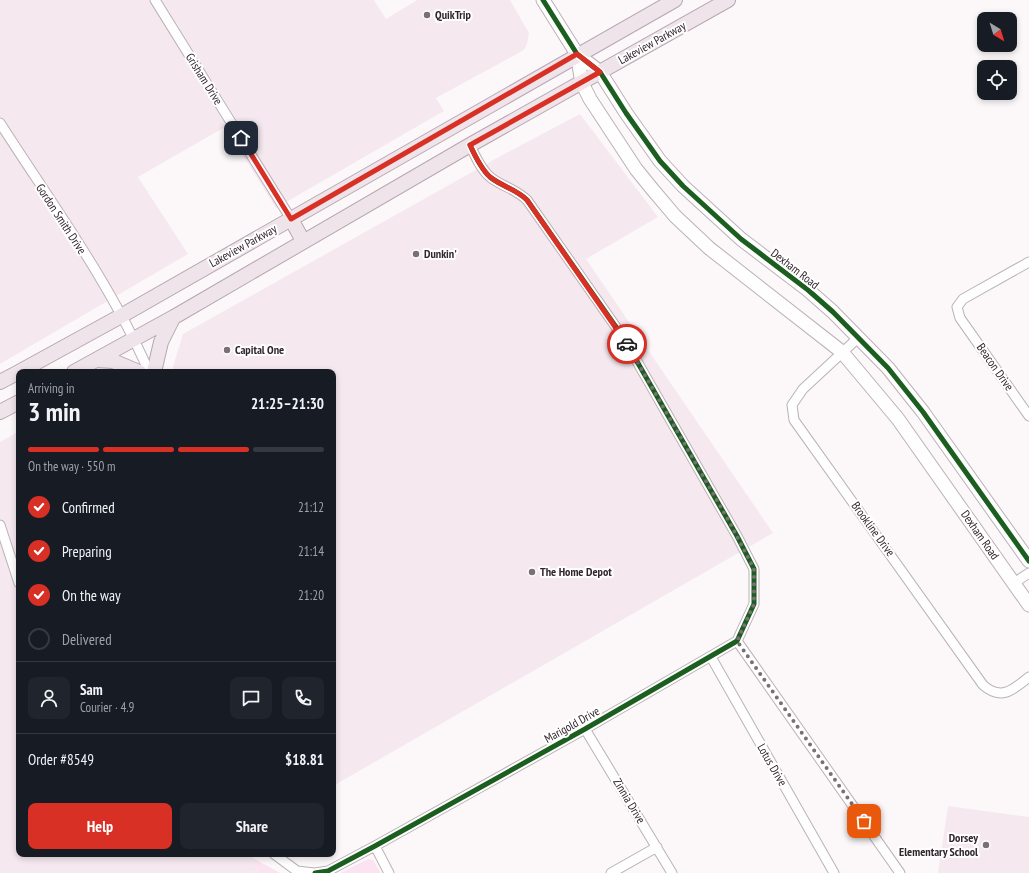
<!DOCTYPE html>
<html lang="en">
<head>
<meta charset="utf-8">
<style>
	:root { --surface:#171b24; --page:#20242c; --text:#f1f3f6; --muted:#9ea1a6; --line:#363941; --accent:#d93025 }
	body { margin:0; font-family:"PT Sans Narrow",sans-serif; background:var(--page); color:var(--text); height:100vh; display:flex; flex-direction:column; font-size:15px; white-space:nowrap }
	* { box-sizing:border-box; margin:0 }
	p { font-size:13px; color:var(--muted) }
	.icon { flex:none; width:22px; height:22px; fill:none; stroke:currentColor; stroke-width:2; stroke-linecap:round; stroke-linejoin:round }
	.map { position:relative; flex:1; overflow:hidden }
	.panel { position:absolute; left:16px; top:369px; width:320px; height:488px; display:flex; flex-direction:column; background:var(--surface); border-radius:8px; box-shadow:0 2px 6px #0003 }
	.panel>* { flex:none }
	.needle { width:26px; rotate:142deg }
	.tools { position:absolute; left:977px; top:12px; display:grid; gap:8px }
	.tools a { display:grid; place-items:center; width:40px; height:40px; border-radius:8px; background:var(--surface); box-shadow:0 2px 6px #0003; font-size:20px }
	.pin { position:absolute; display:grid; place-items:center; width:34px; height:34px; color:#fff; margin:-17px; border-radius:8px; box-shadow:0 2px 6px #0006 }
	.courier { position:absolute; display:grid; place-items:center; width:40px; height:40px; margin:-20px; border:3px solid #d93025; border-radius:50%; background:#fff; color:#222; box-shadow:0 1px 5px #0007 }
	.head em { font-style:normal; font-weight:700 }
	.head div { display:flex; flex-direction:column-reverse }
	.head { display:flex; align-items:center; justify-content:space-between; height:68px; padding:0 12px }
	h1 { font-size:26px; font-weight:700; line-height:30px }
	.bar { display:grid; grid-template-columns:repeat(4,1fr); gap:6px 4px; align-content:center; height:48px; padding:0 12px }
	.bar i { height:5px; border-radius:3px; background:var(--line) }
	.bar .on { background:var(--accent) }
	.bar p { grid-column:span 4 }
	.line { display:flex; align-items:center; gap:10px; padding:0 12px; border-top:1px solid var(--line) }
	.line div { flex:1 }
	.round { display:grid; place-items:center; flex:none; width:42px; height:42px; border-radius:8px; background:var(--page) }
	ol { padding:0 12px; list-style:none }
	li { display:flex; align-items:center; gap:12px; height:44px }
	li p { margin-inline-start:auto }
	li .icon { padding:4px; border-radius:50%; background:var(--accent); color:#fff; stroke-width:4 }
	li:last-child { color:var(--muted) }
	li i { width:22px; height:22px; border:2px solid var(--line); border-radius:50% }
	.button { display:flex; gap:8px; margin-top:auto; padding:8px 12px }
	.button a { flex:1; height:46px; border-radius:8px; background:var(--accent); color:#fff; font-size:16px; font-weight:700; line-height:46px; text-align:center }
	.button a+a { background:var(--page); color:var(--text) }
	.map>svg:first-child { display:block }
	.built { fill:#f5e9ef }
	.green { fill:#fce3f1 }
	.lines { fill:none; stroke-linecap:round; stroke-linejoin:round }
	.street-casing { stroke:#bab2b6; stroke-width:11 }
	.secondary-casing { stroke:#bab2b6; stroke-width:15 }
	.primary-casing { stroke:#b7a6b1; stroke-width:16 }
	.street { stroke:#fffefe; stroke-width:9 }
	.secondary { stroke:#fffefe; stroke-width:13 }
	.primary { stroke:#eee4ea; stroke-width:14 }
	.cycleway-casing { stroke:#fff; stroke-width:8 }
	.cycleway { stroke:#1b5e20; stroke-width:5 }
	.done { stroke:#796f75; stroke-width:4; stroke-dasharray:0 7.2 }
	.route { stroke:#d93025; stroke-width:5 }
	.poi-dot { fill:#796f75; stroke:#fff; stroke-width:1.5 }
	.labels { text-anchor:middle; stroke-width:4; stroke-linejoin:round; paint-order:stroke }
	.poi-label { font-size:12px; font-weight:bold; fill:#33252d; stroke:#fff; text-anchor:start }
	.street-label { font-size:12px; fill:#33252d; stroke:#fff }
</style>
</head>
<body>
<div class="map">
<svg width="1029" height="873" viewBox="0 0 1029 873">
	<rect width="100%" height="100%" fill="#fcf8fa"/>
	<!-- built -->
	<path class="built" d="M0 0H374L386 19 417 0H510L529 33 527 44 524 50 436 98 444 111 276 208 225 127 138 177 188 254 0 364Z
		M580 114 658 217 586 259 773 533 333 786V372H173V366L183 334 506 153Z
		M19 431V854H252L258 873H0V442Z
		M948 806 1029 817V873H938Z"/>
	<!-- green -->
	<path class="green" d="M253 858 280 873H258Z
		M368 859 373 860 381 873H340Z"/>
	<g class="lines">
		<!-- street casing -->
		<g class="street-casing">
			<path id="street" d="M155 0 291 219
				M0 123C52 204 111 284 149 372
				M1029 262 963 299 957 307 960 318 1029 416
				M859 337 803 389 792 405 794 420 983 685C1001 701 1013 690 1029 677
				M0 525 19 583
				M1014 583 1029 573
				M737 641 900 873
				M711 657 834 873
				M585 729 672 873
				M375 846 389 873
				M274 854 297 871 314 873
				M315 873 328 871 375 846 585 729 737 641 754 604V569L737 536 623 337 527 200C516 189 501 186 490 177 481 169 475 156 470 145
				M611 873 657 847"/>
		</g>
		<!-- secondary casing -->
		<g class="secondary-casing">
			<path id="secondary" d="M543 0 577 54 600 72 626 113 660 161 683 186 741 239 808 290 833 312 888 368 923 412 1029 561
				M577 54 582 83 590 99 636 169 653 190 675 216 709 248 842 352 898 419 1029 605"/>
		</g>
		<!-- primary casing -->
		<g class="primary-casing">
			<path id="primary" d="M291 219 303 241
				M96 360 113 361 139 372
				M19 372 121 316 675 0
				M74 372 174 317 470 145 728 0
				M154 372 161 342 173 318
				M0 382 19 372
				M0 412 19 402"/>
		</g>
		<!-- street -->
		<use href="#street" class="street"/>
		<!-- secondary -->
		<use href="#secondary" class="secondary"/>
		<!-- primary -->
		<use href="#primary" class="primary"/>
		<!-- cycleway casing -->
		<g class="cycleway-casing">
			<path id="cycleway" d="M543 0 577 54 600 72 626 113 660 161 683 186 741 239 808 290 833 312 888 368 923 412 1029 561
				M315 873 328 871 375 846 585 729 737 641 754 604V569L737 536 623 337 527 200C516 189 501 186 490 177 481 169 475 156 470 145"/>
		</g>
		<!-- cycleway -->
		<use href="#cycleway" class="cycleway"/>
	</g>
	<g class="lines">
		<!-- done -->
		<path class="done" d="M627 344 730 523 754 569V604L737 641 864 821"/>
		<!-- route -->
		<path class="route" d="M241 138 291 219 577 54 600 72 470 145C475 156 481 169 490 177 501 186 516 189 527 200L627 344"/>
	</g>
	<!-- markers -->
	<g class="poi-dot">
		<circle cx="427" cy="15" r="4"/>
		<circle cx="416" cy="254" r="4"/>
		<circle cx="227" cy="350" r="4"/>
		<circle cx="532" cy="572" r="4"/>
		<circle cx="986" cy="845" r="4"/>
	</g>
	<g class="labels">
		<!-- poi labels -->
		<g class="poi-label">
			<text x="435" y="19">QuikTrip</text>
			<text x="424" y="258">Dunkin'</text>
			<text x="235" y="354">Capital One</text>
			<text x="540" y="576">The Home Depot</text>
			<text x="978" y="842" text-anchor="end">Dorsey<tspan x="978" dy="14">Elementary School</tspan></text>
		</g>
		<!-- street labels -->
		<g class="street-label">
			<text transform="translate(652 43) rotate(-29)" y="4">Lakeview Parkway</text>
			<text transform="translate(204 79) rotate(58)" y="4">Grisham Drive</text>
			<text transform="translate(61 219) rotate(57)" y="4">Gordon Smith Drive</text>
			<text transform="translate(243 246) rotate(-29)" y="4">Lakeview Parkway</text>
			<text transform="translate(795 269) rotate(38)" y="4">Dexham Road</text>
			<text transform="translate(995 367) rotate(55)" y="4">Beacon Drive</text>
			<text transform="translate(873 529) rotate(54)" y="4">Brookline Drive</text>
			<text transform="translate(980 535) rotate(55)" y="4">Dexham Road</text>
			<text transform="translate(572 725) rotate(-29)" y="4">Marigold Drive</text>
			<text transform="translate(772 765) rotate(60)" y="4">Lotus Drive</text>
			<text transform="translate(629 801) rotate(59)" y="4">Zinnia Drive</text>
		</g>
	</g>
</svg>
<div class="tools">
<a><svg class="needle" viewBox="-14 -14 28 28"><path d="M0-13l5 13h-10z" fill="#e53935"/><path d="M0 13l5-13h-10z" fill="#9ea1a6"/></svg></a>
<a><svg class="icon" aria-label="locate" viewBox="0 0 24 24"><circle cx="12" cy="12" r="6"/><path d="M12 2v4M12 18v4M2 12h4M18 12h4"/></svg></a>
</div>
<div class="pin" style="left:864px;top:821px;background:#ea580c"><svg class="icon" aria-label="bag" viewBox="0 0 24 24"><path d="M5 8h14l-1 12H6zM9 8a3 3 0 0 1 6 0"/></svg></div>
<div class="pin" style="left:241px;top:138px;background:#1f2937"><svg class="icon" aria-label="home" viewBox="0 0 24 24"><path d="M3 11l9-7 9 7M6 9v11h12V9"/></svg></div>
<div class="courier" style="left:627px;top:344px"><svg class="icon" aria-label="car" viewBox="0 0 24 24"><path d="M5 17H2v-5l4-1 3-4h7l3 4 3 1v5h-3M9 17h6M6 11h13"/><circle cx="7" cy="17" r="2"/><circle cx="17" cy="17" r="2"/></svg></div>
<section class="panel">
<div class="head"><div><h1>3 min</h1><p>Arriving in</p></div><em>21:25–21:30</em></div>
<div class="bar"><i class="on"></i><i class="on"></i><i class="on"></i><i></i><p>On the way · 550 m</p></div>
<ol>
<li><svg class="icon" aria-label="check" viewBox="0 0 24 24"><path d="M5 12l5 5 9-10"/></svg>Confirmed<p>21:12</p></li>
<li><svg class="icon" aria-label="check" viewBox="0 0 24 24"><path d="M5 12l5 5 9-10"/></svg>Preparing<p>21:14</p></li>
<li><svg class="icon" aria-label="check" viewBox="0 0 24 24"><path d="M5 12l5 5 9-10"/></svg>On the way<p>21:20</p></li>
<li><i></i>Delivered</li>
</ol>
<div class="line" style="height:72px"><a class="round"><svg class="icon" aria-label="person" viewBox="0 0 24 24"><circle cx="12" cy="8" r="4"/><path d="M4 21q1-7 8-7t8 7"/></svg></a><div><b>Sam</b><p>Courier · 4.9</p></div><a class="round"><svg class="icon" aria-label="chat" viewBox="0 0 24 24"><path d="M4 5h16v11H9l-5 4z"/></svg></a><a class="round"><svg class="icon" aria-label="phone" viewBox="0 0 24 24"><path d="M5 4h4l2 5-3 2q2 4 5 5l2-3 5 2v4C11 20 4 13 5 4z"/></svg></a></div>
<div class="line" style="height:52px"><div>Order #8549</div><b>$18.81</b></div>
<div class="button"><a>Help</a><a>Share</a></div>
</section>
</div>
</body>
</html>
